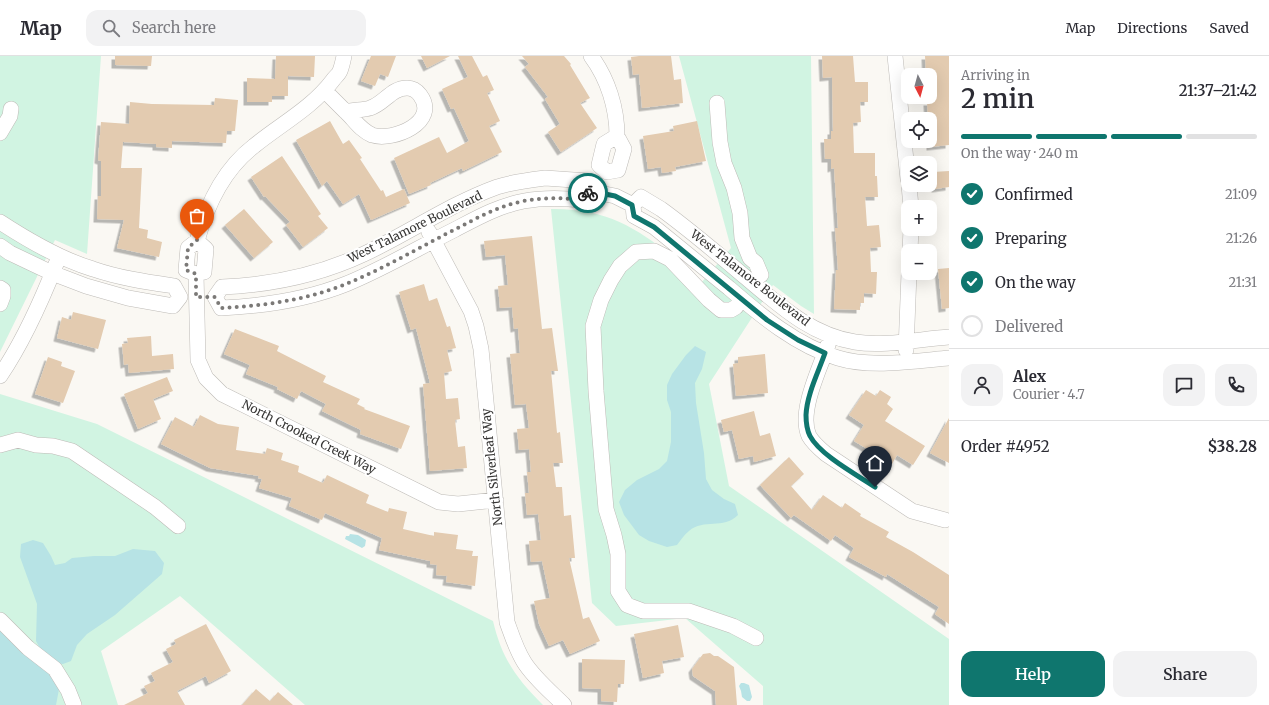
<!DOCTYPE html>
<html lang="en">
<head>
<meta charset="utf-8">
<style>
	:root { --surface:#fff; --page:#f2f2f3; --text:#2b2b33; --muted:#7c7c81; --line:#e1e1e2; --accent:#0f766e }
	body { margin:0; font-family:Merriweather,serif; background:var(--page); color:var(--text); height:100vh; display:flex; flex-direction:column; font-size:15px; white-space:nowrap }
	* { box-sizing:border-box; margin:0 }
	p { font-size:13px; color:var(--muted) }
	.icon { flex:none; width:22px; height:22px; fill:none; stroke:currentColor; stroke-width:2; stroke-linecap:round; stroke-linejoin:round }
	.map { position:relative; flex:1; overflow:hidden }
	.details { display:flex; flex-direction:column; background:var(--surface); width:320px }
	.details>* { flex:none }
	.needle { width:26px; rotate:174deg }
	.buttons { position:absolute; left:901px; top:12px; display:grid; gap:8px }
	.buttons a { display:grid; place-items:center; width:36px; height:36px; border-radius:8px; background:var(--surface); box-shadow:0 4px 16px #0002; font-size:20px }
	.pin { position:absolute; display:grid; place-items:center; width:34px; height:34px; color:#fff; margin:-41px -17px; border-radius:50% 50% 50% 0; rotate:-45deg; box-shadow:0 0 4px #0007 }
	.pin .icon { rotate:45deg }
	.courier { position:absolute; display:grid; place-items:center; width:40px; height:40px; margin:-20px; border:3px solid #0f766e; border-radius:50%; background:#fff; color:#222; box-shadow:0 1px 5px #0007 }
	.headline em { font-style:normal; font-weight:600 }
	.headline div { display:flex; flex-direction:column-reverse }
	.headline { display:flex; align-items:center; justify-content:space-between; height:68px; padding:0 12px }
	h1 { font-size:26px; font-weight:600; line-height:30px }
	.bar { display:grid; grid-template-columns:repeat(4,1fr); gap:6px 4px; align-content:center; height:48px; padding:0 12px }
	.bar i { height:5px; border-radius:3px; background:var(--line) }
	.bar .selected { background:var(--accent) }
	.bar p { grid-column:span 4 }
	.line { display:flex; align-items:center; gap:10px; padding:0 12px; border-top:1px solid var(--line) }
	.line div { flex:1 }
	.round { display:grid; place-items:center; flex:none; width:42px; height:42px; border-radius:12px; background:var(--page) }
	ol { padding:0 12px; list-style:none }
	li { display:flex; align-items:center; gap:12px; height:44px }
	li p { margin-inline-start:auto }
	li .icon { padding:4px; border-radius:50%; background:var(--accent); color:#fff; stroke-width:4 }
	li:last-child { color:var(--muted) }
	li i { width:22px; height:22px; border:2px solid var(--line); border-radius:50% }
	.cta { display:flex; gap:8px; margin-top:auto; padding:8px 12px }
	.cta a { flex:1; height:46px; border-radius:12px; background:var(--accent); color:#fff; font-size:16px; font-weight:600; line-height:46px; text-align:center }
	.cta a+a { background:var(--page); color:var(--text) }
	header { display:flex; align-items:center; gap:24px; box-sizing:border-box; height:56px; padding:0 20px; background:var(--surface); border-bottom:1px solid var(--line) }
	header strong { font-size:19px }
	nav { display:flex; gap:22px; margin-inline-start:auto; font-size:14px }
	.search { width:280px; height:36px; background:var(--page); display:flex; align-items:center; gap:10px; box-sizing:border-box; padding:0 14px; border-radius:12px; color:var(--muted); font-size:15px }
	main { display:flex; flex:1; min-height:0 }
	.map>svg:first-child { display:block }
	.green { fill:#d1f4e2 }
	.water { fill:#b7e3e5 }
	.building { fill:#e3cbb0; filter:url(#shadow) }
	.lines { fill:none; stroke-linecap:round; stroke-linejoin:round }
	.minor-casing { stroke:#bebbb7; stroke-width:16 }
	.minor { stroke:#fff; stroke-width:15 }
	.done { stroke:#7b7977; stroke-width:4; stroke-dasharray:0 7.2 }
	.route { stroke:#0f766e; stroke-width:5 }
	.labels { text-anchor:middle; stroke-width:4; stroke-linejoin:round; paint-order:stroke }
	.street-label { font-size:12px; fill:#363534; stroke:#fff }
</style>
</head>
<body>
<header>
<strong>Map</strong>
<div class="search"><svg class="icon" aria-label="search" viewBox="0 0 24 24"><circle cx="10" cy="10" r="6"/><path d="M15 15l6 6"/></svg>Search here</div>
<nav><a>Map</a><a>Directions</a><a>Saved</a></nav>
</header>
<main>
<div class="map">
<svg width="949" height="649" viewBox="0 0 949 649">
	<defs>
		<filter id="shadow"><feDropShadow dx="-3.5" dy="3.5" stdDeviation="0" flood-color="#0004"/></filter>
	</defs>
	<rect width="100%" height="100%" fill="#faf8f3"/>
	<!-- green -->
	<path class="green" d="M0 0H101L87 198 55 184 0 296Z
		M679 0H811L814 258 801 250 773 229 709 328 729 430 949 583V649H763V630L685 562 616 570 592 547 551 153C620 152 653 184 702 226L731 192Z
		M0 338 97 368 493 565C502 603 516 622 543 649H305L180 540 101 595 118 649H0Z"/>
	<!-- water -->
	<path class="water" d="M695 290 706 296 702 313 695 327 696 347 704 397 706 423 712 434 724 443 735 448 738 459C723 474 704 462 689 475 684 479 680 485 677 489L667 491 649 485 639 479 624 459 619 446 625 434 637 424 659 413 667 405 671 386V356L667 344V329L672 318 686 299Z
		M350 478 358 479 366 484 365 490 362 492 345 483 346 480H349Z
		M33 484 43 487 51 500 55 509 65 507 72 502 94 500H115L133 493 155 495 164 507 162 518 115 559 87 578 77 589 71 605 63 608 54 607 43 598 36 585 37 548 20 501 21 488Z
		M0 568 60 628 56 649H0Z
		M741 627H744L749 629 752 641 750 645H747L742 641 741 635 739 630Z"/>
	<!-- building -->
	<path class="building" d="M115 0H152L151 10 115 9Z
		M276 0H315L314 21 288 20V40H272V46H247V22L275 23Z
		M371 0H396L388 21 380 18 375 30 361 25Z
		M421 0H450L427 12Z
		M458 0H472L483 21 487 19 494 34 487 37 500 65 489 70 502 96 463 115 462 112 430 127 431 129 409 138 394 102 439 81 447 97 469 85 454 52 451 53 442 33 468 21Z
		M522 0H564L571 8 570 9 590 42 580 47 597 72 561 96 548 76 560 68 545 43 548 41 525 11 529 8Z
		M639 0H671L674 24 681 23 683 47 642 52 639 18 633 19 631 1Z
		M822 0H853L855 26H868V46H860L861 66 853 67 854 97H875V120H877L878 141H865L867 170 879 169 881 191 870 192 871 216H877L876 238 864 237V247H860V254L834 253 836 214H838L835 172H838L834 112 831 113V103H825L824 83H831V75H833L832 21 823 22Z
		M925 0H949V89L930 91V61H928L927 46H934L931 16 926 17Z
		M215 42 238 44 235 75H227L226 87 172 85V92L156 91V88L123 86 121 112H142L139 172 148 174 147 182 162 186 159 201 117 192 124 164 97 163 98 140H101V105L98 104 101 66 129 68 130 46 152 48 214 49Z
		M330 65 343 88 349 84 362 102 360 103 381 135 383 134 386 141 404 133 410 147 371 164 359 138 343 148 327 125 322 130 296 84Z
		M697 65 706 105 675 111 676 115 662 117 661 111 648 113 643 80 674 75 673 70Z
		M282 100 321 158 318 160 328 172 303 191 286 169 290 166 265 140 264 141 251 121Z
		M949 115V131L935 133 933 116Z
		M244 153 273 186 254 202 225 169Z
		M532 180 542 273 552 272 558 315H551L557 377 560 376 563 407H553L556 431H562L564 460 571 459 575 502H569L583 563 589 561 600 585 570 598 563 584 549 590 539 568 534 545 550 542 542 505 531 506 529 485 541 484 538 458 527 459 525 437H529L527 416H531L529 393 519 394 517 373 529 372 526 348 515 349 510 298 520 297 518 272 514 273 512 251 500 252 498 230 508 229 505 199 486 201 484 185Z
		M949 212V252L942 253 938 213Z
		M424 228 429 245 437 242 447 271 450 270 456 292 447 294 452 315 444 317 446 343 458 342 460 363 455 364 458 391 465 390 467 412 430 415 423 328 430 327 416 272 411 274 399 236Z
		M73 256 106 264 98 293 57 282 62 261 71 264Z
		M235 273 279 290 277 295 326 320 323 326 360 343 357 348 365 352 364 353 410 370 401 393 360 378 361 374 322 355 326 348 301 335 297 343 277 333 278 331 246 318 250 309 224 298Z
		M151 280 152 300 173 298 174 313 129 317 128 308 124 309 122 288 128 287 127 282Z
		M765 298 768 337 736 340 733 308 738 307V301Z
		M48 301 62 306 61 310 75 315 63 347 35 338Z
		M167 321 173 335 153 343 161 363 138 373 124 338Z
		M866 334 876 340 880 334 891 341 887 348 893 353 885 365 925 390 913 409 897 399 892 408 854 385 864 369 849 359Z
		M754 355 760 380 770 377 776 400 754 406 753 400 739 403 732 374 724 376 721 364Z
		M200 359 218 368 239 371 236 394 265 398 267 392 283 397 281 404 299 410 298 416 323 427 327 419 369 439 366 447 388 456 389 452 407 456 403 473 434 480V476L458 479 456 493 473 495 472 500H478L475 530 446 526 447 520 436 519 437 509 430 508V505L379 494 382 482 325 457 322 464 289 450 292 442 259 432 262 423 258 422 259 420 210 412 161 388 175 361 194 371Z
		M949 362V407L930 397Z
		M789 401 804 418 791 430 812 454 823 439 842 452 845 447 861 458 860 460 889 476 886 481 913 496 949 519V568L935 558 939 551 887 518 886 521 849 501 854 492 835 479 831 485 794 459 791 462 760 429Z
		M206 568 231 615 209 627 206 620 177 635 185 649H124L148 637 144 630 155 625 151 617 173 606 166 593 176 588 174 584Z
		M678 569 684 601 662 605 664 617 643 622 634 578Z
		M710 597 714 600H718L734 611 737 649H716L715 635 693 620 692 613 703 598Z
		M582 603 625 604 624 628H618L617 646 601 645V633L582 632Z
		M256 633 270 645 278 636 293 649H242Z"/>
	<g class="lines">
		<!-- minor casing -->
		<g class="minor-casing">
			<path id="minor" d="M591 0C608 23 617 52 617 80
				M895 0 908 123
				M325 35C332 42 338 48 345 55 354 63 360 74 372 79 393 86 440 66 420 39 417 35 412 32 407 32 391 32 384 48 370 52 364 54 353 54 346 56
				M717 47 720 86 724 107 734 132 740 157 742 182 750 202 756 207 761 219
				M0 77 10 60 11 53
				M617 80 624 93 618 114 607 116 599 109 604 88Z
				M545 122 588 125 590 135 584 144C564 142 544 141 524 145 498 150 477 162 454 174 418 192 383 213 346 228 306 244 264 250 221 252L215 241 222 231C271 229 319 219 364 198 409 177 450 148 497 131 512 126 529 124 545 122Z
				M909 129 911 151
				M590 135 615 140 633 149
				M0 166C26 183 63 204 93 213 119 222 147 226 174 230L180 241 173 250 128 242 86 230 52 217 10 197 0 190
				M429 176 471 255 476 270 481 293 507 566C512 580 516 593 524 606 534 622 551 636 564 649
				M197 185C207 148 224 113 254 90 281 68 312 52 333 24 335 21 339 18 340 15 342 10 343 5 344 0
				M197 185 206 193 204 216 196 218 186 214 188 192Z
				M910 195 911 173
				M196 218 198 304 206 322 222 338 439 446 458 448 496 444
				M0 232 3 234V240L0 248
				M736 251 731 254H721L709 244 670 203 654 195 636 196 620 210 611 224 601 244 593 270 596 335 606 453 614 479 618 498V535L627 549 643 555H689L733 570 756 582
				M949 281C920 283 883 291 855 286 810 279 778 248 744 220 717 197 690 174 661 153L641 141 633 149 634 160 654 171C679 191 704 212 729 232 760 259 797 290 838 302 870 312 915 305 949 302
				M828 289C820 312 798 356 809 380 813 387 820 393 826 398L912 455 945 464
				M906 294 909 217
				M0 320C23 286 41 246 56 208
				M0 389 18 384 36 389 53 390 72 395 155 451 178 470
				M0 564 28 592 55 613 68 634 74 649"/>
		</g>
		<!-- minor -->
		<use href="#minor" class="minor"/>
	</g>
	<g class="lines">
		<!-- done -->
		<path class="done" d="M197 184 188 192 186 214 196 218V241H215L221 252C263 250 306 244 346 228 383 213 418 192 454 174 477 162 498 150 524 145 544 141 564 142 584 144L588 137"/>
		<!-- route -->
		<path class="route" d="M588 137 590 135 615 140 632 149 634 160 654 171 767 264 798 284 825 297C818 317 807 338 806 359 806 366 807 374 810 380 820 399 857 419 875 431"/>
	</g>
	<g class="labels">
		<!-- street labels -->
		<g class="street-label">
			<text transform="translate(415 171) rotate(-26)" y="4">West Talamore Boulevard</text>
			<text transform="translate(750 222) rotate(38)" y="4">West Talamore Boulevard</text>
			<text transform="translate(309 381) rotate(27)" y="4">North Crooked Creek Way</text>
			<text transform="translate(492 411) rotate(-96)" y="4">North Silverleaf Way</text>
		</g>
	</g>
</svg>
<div class="buttons">
<a><svg class="needle" viewBox="-14 -14 28 28"><path d="M0-13l5 13h-10z" fill="#e53935"/><path d="M0 13l5-13h-10z" fill="#7c7c81"/></svg></a>
<a><svg class="icon" aria-label="locate" viewBox="0 0 24 24"><circle cx="12" cy="12" r="6"/><path d="M12 2v4M12 18v4M2 12h4M18 12h4"/></svg></a>
<a><svg class="icon" aria-label="layers" viewBox="0 0 24 24"><path d="M12 4l9 5-9 5-9-5zM3 14l9 5 9-5"/></svg></a>
<a>+</a>
<a>−</a>
</div>
<div class="pin" style="left:197px;top:184px;background:#ea580c"><svg class="icon" aria-label="bag" viewBox="0 0 24 24"><path d="M5 8h14l-1 12H6zM9 8a3 3 0 0 1 6 0"/></svg></div>
<div class="pin" style="left:875px;top:431px;background:#1f2937"><svg class="icon" aria-label="home" viewBox="0 0 24 24"><path d="M3 11l9-7 9 7M6 9v11h12V9"/></svg></div>
<div class="courier" style="left:588px;top:137px"><svg class="icon" aria-label="bike" viewBox="0 0 24 24"><circle cx="6" cy="16" r="4"/><circle cx="18" cy="16" r="4"/><path d="M6 16l4-8h5l3 8M10 8l3 8H6M13 5h3"/></svg></div>
</div>
<section class="details">
<div class="headline"><div><h1>2 min</h1><p>Arriving in</p></div><em>21:37–21:42</em></div>
<div class="bar"><i class="selected"></i><i class="selected"></i><i class="selected"></i><i></i><p>On the way · 240 m</p></div>
<ol>
<li><svg class="icon" aria-label="check" viewBox="0 0 24 24"><path d="M5 12l5 5 9-10"/></svg>Confirmed<p>21:09</p></li>
<li><svg class="icon" aria-label="check" viewBox="0 0 24 24"><path d="M5 12l5 5 9-10"/></svg>Preparing<p>21:26</p></li>
<li><svg class="icon" aria-label="check" viewBox="0 0 24 24"><path d="M5 12l5 5 9-10"/></svg>On the way<p>21:31</p></li>
<li><i></i>Delivered</li>
</ol>
<div class="line" style="height:72px"><a class="round"><svg class="icon" aria-label="person" viewBox="0 0 24 24"><circle cx="12" cy="8" r="4"/><path d="M4 21q1-7 8-7t8 7"/></svg></a><div><b>Alex</b><p>Courier · 4.7</p></div><a class="round"><svg class="icon" aria-label="chat" viewBox="0 0 24 24"><path d="M4 5h16v11H9l-5 4z"/></svg></a><a class="round"><svg class="icon" aria-label="phone" viewBox="0 0 24 24"><path d="M5 4h4l2 5-3 2q2 4 5 5l2-3 5 2v4C11 20 4 13 5 4z"/></svg></a></div>
<div class="line" style="height:52px"><div>Order #4952</div><b>$38.28</b></div>
<div class="cta"><a>Help</a><a>Share</a></div>
</section>
</main>
</body>
</html>
